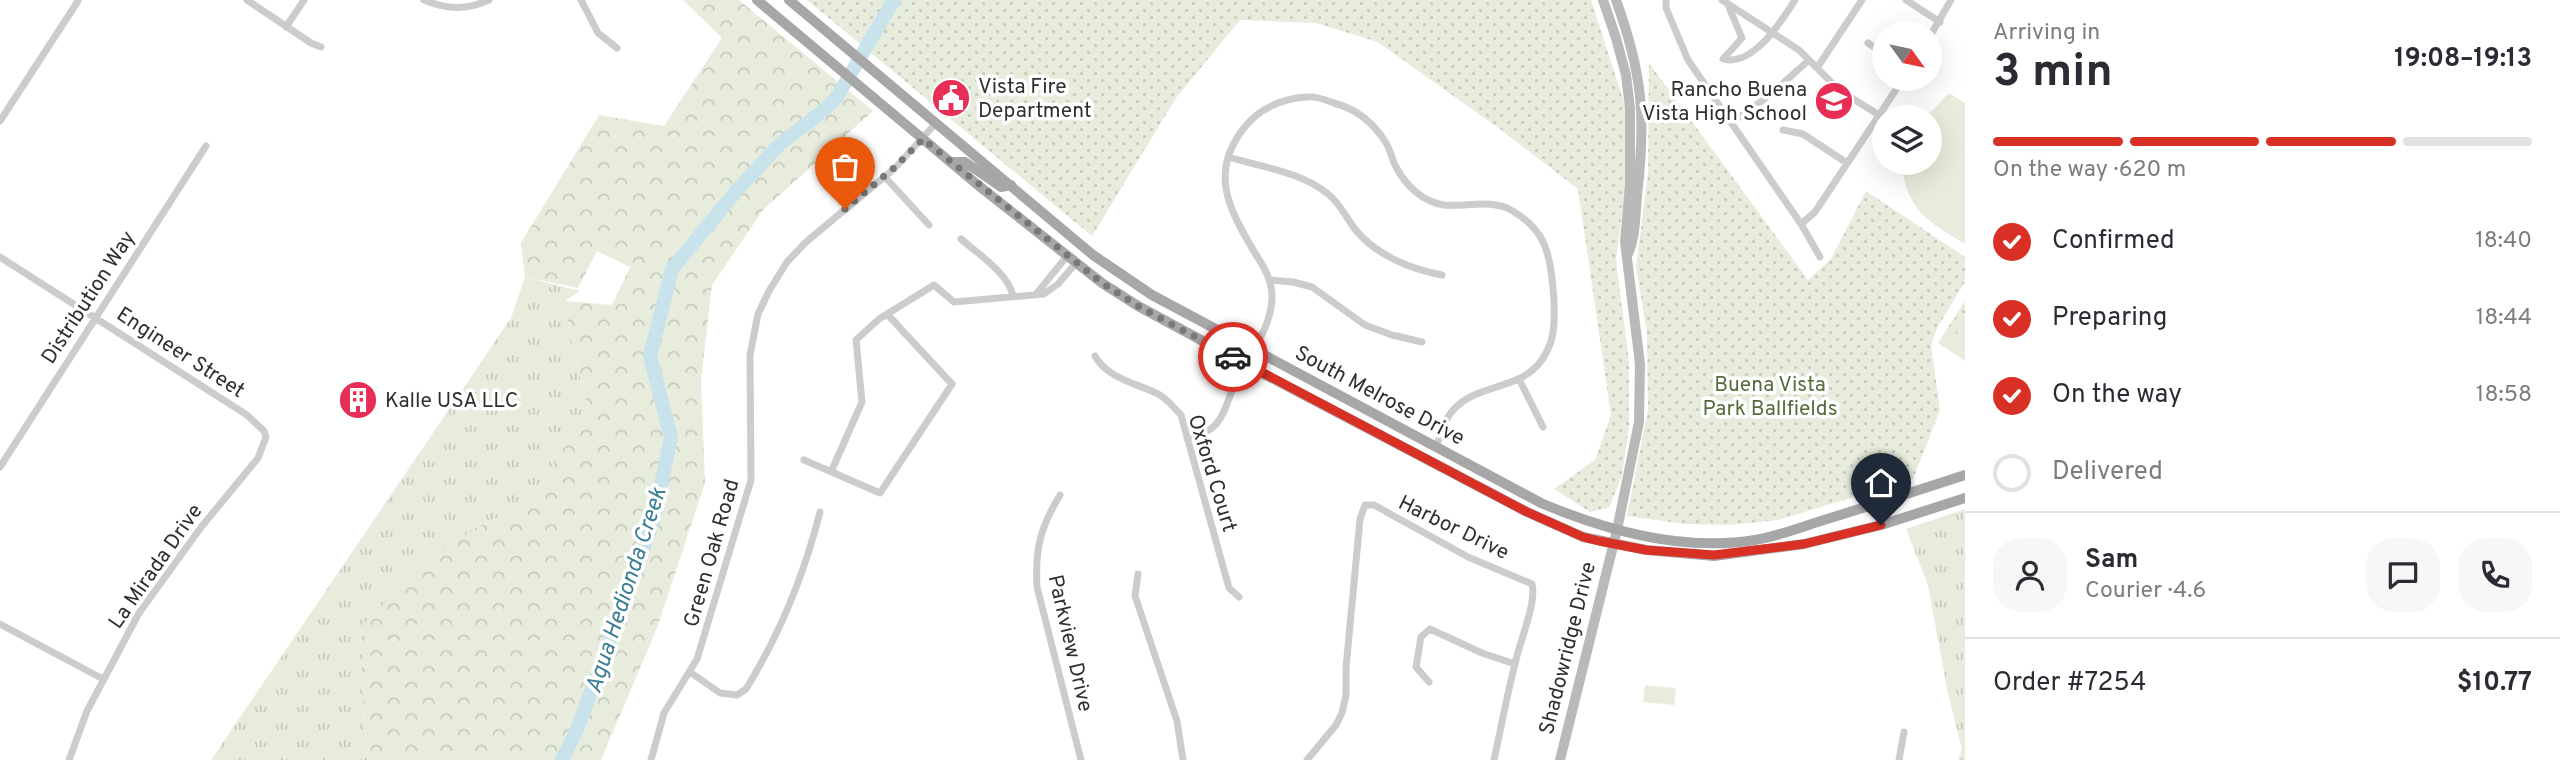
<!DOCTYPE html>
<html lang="en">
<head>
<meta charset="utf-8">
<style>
	:root { --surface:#fff; --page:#f7f7f7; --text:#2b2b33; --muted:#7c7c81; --line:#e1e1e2; --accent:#d93025 }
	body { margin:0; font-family:Overpass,sans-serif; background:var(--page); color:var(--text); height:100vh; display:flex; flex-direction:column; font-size:26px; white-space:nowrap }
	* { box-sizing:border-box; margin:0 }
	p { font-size:23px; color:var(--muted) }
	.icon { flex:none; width:38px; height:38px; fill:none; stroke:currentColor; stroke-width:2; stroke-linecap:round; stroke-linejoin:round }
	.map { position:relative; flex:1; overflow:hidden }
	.drawer { display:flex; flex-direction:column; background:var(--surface); width:595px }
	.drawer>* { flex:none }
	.needle { width:46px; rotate:123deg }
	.controls { position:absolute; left:1872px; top:21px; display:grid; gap:14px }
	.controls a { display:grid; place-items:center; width:70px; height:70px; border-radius:50%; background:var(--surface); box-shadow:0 7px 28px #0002; font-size:35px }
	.pin { position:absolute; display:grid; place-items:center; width:60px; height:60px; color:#fff; margin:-72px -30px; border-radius:50% 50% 50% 0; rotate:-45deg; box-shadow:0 0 7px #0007 }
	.pin .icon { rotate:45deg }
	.courier { position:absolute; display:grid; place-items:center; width:70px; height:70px; margin:-35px; border:5px solid #d93025; border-radius:50%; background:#fff; color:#222; box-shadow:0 2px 9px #0007 }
	.head em { font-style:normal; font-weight:700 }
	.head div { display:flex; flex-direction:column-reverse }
	.head { display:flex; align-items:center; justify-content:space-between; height:119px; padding:0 28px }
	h1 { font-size:46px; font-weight:700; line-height:52px }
	.bar { display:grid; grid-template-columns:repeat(4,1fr); gap:10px 7px; align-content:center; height:84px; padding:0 28px }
	.bar i { height:9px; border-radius:5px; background:var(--line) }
	.bar .active { background:var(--accent) }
	.bar p { grid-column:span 4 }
	.line { display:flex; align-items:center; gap:18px; padding:0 28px; border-top:2px solid var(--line) }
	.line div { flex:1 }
	.round { display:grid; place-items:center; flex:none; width:74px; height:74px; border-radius:28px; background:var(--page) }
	ol { padding:0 28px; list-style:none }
	li { display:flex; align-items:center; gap:21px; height:77px }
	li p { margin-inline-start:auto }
	li .icon { padding:7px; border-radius:50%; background:var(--accent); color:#fff; stroke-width:4 }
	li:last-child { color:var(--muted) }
	li i { width:38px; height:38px; border:4px solid var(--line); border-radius:50% }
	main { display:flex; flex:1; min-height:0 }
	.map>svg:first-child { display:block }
	.grass { fill:url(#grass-tufts) }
	.forest { fill:url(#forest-crowns) }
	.park { fill:url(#park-dots) }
	.pitch { fill:#e7ecdc }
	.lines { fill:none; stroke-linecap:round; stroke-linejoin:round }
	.river { stroke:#c8e3ec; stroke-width:14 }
	.street { stroke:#ccc; stroke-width:7 }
	.secondary { stroke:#b9b9b9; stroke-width:10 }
	.primary { stroke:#a7a7a7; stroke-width:10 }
	.done { stroke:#787878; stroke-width:7; stroke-dasharray:0 12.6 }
	.route { stroke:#d93025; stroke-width:9 }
	.labels { text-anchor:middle; stroke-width:7; stroke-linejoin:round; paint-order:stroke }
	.poi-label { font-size:21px; fill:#2f2f2f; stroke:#fff; text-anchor:start }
	.street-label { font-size:21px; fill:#2f2f2f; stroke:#fff }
	.park-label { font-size:21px; fill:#586b3b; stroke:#fff }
	.water-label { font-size:23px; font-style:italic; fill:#3b7d92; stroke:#fff }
</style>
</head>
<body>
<main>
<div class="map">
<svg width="1965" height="760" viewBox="0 0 1965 760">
	<defs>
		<pattern id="grass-tufts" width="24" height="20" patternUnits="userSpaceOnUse" patternTransform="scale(1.75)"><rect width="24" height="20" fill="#e7ecdc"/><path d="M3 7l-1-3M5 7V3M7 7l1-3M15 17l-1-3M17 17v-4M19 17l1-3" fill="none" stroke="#c6cbbd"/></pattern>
		<pattern id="forest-crowns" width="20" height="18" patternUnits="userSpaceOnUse" patternTransform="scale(1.75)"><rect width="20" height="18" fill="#e7ecdc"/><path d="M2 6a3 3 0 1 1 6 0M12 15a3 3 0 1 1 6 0" fill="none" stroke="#c6cbbd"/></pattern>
		<pattern id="park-dots" width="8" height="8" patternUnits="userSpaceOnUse" patternTransform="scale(1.75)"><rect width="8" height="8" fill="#e7ecdc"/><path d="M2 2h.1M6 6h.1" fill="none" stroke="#c6cbbd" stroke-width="1.8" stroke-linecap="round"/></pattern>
	</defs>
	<rect width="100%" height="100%" fill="#fff"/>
	<!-- grass -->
	<path class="grass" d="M525 277 580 291 565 301 572 345 588 410 529 502 474 529 362 626V684L368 760H211L511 318Z
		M1965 509V760H1958L1962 749 1948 694 1928 585 1906 529Z"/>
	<!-- forest -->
	<path class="forest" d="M683 0H739L873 111 763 210 712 285 701 380 705 483 657 628 601 760H368L362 684V626L415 572 474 529 529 502 588 410 572 345 565 301 612 305 630 267 597 251 578 288 525 277 521 243 599 115 664 126 722 38Z"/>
	<!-- park -->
	<path class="park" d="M807 0H1591L1633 130 1616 260 1629 361V426L1622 476 1609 508 1590 512 1554 489 1595 460 1611 415 1578 189 1504 132 1378 42 1316 23 1240 20 1176 98 1092 236Z
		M1649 63 1808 280 1831 259 1866 191 1965 257V282L1937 328 1931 345 1940 410 1913 479 1778 520 1730 525 1685 524 1627 516 1648 410 1647 334 1636 267 1648 174Z
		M1965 301V361L1938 343Z"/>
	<!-- pitch -->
	<path class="pitch" d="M1949 93 1965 103V244C1929 222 1908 212 1902 167L1903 163H1930V117H1926Z
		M1960 313 1965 316V337L1951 328Z
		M1950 329 1965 339V359L1940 344Z
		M1645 685 1676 688 1674 705 1643 702Z"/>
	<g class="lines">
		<!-- river -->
		<path class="river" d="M562 760 578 727 653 522 671 438 650 356 672 269 738 189 780 144 823 111 837 97 894 0"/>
		<!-- street -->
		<path class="street" d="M247 0 311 43 321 47
			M424 0C448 10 466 10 489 0
			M581 0 598 33 617 48
			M1666 0V8L1688 60 1801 224 1820 257
			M1722 0 1799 50 1839 90 1879 115
			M1906 0 1940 22
			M1728 5 1742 38 1723 59C1753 67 1781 22 1795 0
			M286 27 304 0
			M1930 36 1951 0
			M1868 43 1885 54
			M1817 68 1862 0
			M0 121 78 1
			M1731 123 1770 95 1809 60
			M1783 130 1803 134 1847 163
			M1228 157C1262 167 1301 172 1328 194 1339 202 1346 217 1354 228 1375 255 1410 269 1442 275
			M884 176 929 225
			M1801 224 1815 212 1903 79
			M961 239C977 253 1009 274 1013 296
			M0 257 247 415 264 431 266 437 258 458 202 526 139 613 87 711 69 760
			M1270 280 1293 282 1312 287 1365 325 1392 335 1422 342
			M1037 293 1067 256
			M1095 356C1107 378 1135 383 1156 393 1166 397 1173 407 1181 415L1229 588 1239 597
			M1519 379 1543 427
			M1187 439C1221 431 1222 416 1233 388 1245 359 1272 330 1272 297 1272 280 1264 267 1255 253 1230 211 1208 173 1244 128 1259 108 1283 98 1308 97 1316 96 1326 100 1334 103 1356 109 1374 123 1386 143 1391 151 1392 160 1396 167 1406 186 1423 202 1444 205 1466 207 1491 199 1511 210 1525 218 1538 230 1544 244 1553 265 1556 310 1553 333 1551 344 1545 357 1537 366 1512 392 1468 384 1448 417 1443 426 1440 437 1436 447
			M804 460 880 493 952 384 887 314
			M0 467 206 146
			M831 472 862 402 856 340 879 319 934 285 954 302 1044 294 1058 284 1076 263
			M1060 495C1040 528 1035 549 1037 587L1081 760
			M1138 574 1135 596 1177 721 1183 760
			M0 624 103 679
			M690 672 720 693 737 695 746 689C780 634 804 575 820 512
			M1429 682 1416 667 1421 637 1430 629 1482 653 1515 664
			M651 760 664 713 697 659 751 480 750 355 758 314 769 291 787 262 806 242 895 168 936 123
			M1307 760 1336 725 1342 713 1346 695V668L1360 519 1365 505H1374L1468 557 1532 584C1537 603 1519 643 1515 664 1507 695 1501 728 1494 760
			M1899 760 1904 732"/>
		<!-- secondary -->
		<path class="secondary" d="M1616 0C1643 75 1646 117 1637 196 1635 215 1636 236 1628 254
			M1560 760 1617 530 1639 422 1640 364 1625 242 1630 185V108L1626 75 1616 38 1603 0"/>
		<!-- primary -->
		<path class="primary" d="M757 0 979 186 1102 283 1138 306 1262 373 1527 512 1583 537 1646 550 1714 556 1804 544 1881 525 1965 498
			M789 0 1093 255 1152 295 1541 503C1607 531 1682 552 1755 540 1779 536 1804 526 1827 519 1873 505 1919 490 1965 475
			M951 162H965L1001 187 1011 185"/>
	</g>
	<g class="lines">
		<!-- done -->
		<path class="done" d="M845 209 895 167 923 139 1102 283 1138 306 1233 357"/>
		<!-- route -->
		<path class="route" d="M1233 357 1527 512 1583 537 1599 541 1646 550 1714 555 1804 544 1881 525"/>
	</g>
	<!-- icons -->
	<defs>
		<g id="civic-disc" transform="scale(2.0125)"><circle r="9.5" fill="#e82e56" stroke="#fff"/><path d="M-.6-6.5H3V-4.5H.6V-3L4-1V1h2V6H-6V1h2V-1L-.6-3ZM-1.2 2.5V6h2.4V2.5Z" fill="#fff"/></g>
		<g id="school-disc" transform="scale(2.0125)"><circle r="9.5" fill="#e82e56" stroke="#fff"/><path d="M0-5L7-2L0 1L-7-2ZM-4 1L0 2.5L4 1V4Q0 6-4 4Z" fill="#fff"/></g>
		<g id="building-disc" transform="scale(2.0125)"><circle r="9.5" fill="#e82e56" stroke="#fff"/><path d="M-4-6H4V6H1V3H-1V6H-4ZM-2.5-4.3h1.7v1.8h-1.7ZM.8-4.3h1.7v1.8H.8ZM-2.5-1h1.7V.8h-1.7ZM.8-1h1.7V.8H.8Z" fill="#fff"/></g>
	</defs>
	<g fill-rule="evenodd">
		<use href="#civic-disc" x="951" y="98"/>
		<use href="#school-disc" x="1834" y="101"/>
		<use href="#building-disc" x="358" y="400"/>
	</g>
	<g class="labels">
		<!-- poi labels -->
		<g class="poi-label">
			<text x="978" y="93">Vista Fire<tspan x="978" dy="24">Department</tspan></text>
			<text x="1807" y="96" text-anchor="end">Rancho Buena<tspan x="1807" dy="24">Vista High School</tspan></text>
			<text x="385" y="407">Kalle USA LLC</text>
		</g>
		<!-- street labels -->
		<g class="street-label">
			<text transform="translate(88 297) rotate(-57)" y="7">Distribution Way</text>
			<text transform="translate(181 352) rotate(33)" y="7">Engineer Street</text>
			<text transform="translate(1380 395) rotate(28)" y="7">South Melrose Drive</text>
			<text transform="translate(1213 473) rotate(73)" y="7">Oxford Court</text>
			<text transform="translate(1454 527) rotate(26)" y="7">Harbor Drive</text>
			<text transform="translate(711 553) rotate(-74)" y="7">Green Oak Road</text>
			<text transform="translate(155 566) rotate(-55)" y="7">La Mirada Drive</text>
			<text transform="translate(1071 643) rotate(77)" y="7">Parkview Drive</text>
			<text transform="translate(1567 648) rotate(-76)" y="7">Shadowridge Drive</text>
		</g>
		<!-- park labels -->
		<g class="park-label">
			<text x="1770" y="391">Buena Vista<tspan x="1770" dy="24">Park Ballfields</tspan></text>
		</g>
		<!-- water labels -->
		<g class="water-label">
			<text transform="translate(625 590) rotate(-72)" y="8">Agua Hedionda Creek</text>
		</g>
	</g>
</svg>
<div class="controls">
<a><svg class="needle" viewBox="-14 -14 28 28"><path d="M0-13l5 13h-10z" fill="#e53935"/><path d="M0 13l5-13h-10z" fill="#7c7c81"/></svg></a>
<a><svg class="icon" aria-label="layers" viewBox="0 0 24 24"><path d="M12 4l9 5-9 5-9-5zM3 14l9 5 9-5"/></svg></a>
</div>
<div class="pin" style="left:845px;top:209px;background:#ea580c"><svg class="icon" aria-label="bag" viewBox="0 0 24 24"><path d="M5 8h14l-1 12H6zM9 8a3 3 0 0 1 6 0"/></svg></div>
<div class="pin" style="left:1881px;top:525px;background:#1f2937"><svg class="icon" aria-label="home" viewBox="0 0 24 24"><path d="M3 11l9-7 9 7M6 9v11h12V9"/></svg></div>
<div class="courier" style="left:1233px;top:357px"><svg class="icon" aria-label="car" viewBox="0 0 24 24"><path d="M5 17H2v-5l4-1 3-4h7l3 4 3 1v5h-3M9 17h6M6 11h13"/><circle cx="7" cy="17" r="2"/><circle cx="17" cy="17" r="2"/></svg></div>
</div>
<section class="drawer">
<div class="head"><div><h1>3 min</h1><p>Arriving in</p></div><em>19:08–19:13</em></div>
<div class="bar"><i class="active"></i><i class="active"></i><i class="active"></i><i></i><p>On the way · 620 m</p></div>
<ol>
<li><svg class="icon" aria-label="check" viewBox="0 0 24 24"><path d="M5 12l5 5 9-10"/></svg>Confirmed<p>18:40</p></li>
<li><svg class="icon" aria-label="check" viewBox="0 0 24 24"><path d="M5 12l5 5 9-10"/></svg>Preparing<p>18:44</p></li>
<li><svg class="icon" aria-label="check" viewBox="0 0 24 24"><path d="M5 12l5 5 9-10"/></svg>On the way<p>18:58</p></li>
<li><i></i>Delivered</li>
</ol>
<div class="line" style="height:126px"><a class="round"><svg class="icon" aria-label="person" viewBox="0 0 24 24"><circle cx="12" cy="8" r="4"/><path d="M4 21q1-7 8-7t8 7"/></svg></a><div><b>Sam</b><p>Courier · 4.6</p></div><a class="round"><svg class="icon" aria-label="chat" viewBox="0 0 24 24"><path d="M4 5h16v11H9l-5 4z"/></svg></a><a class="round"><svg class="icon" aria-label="phone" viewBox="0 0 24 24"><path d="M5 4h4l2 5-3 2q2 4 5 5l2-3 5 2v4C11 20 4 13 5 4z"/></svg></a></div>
<div class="line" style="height:91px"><div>Order #7254</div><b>$10.77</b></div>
</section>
</main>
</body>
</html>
